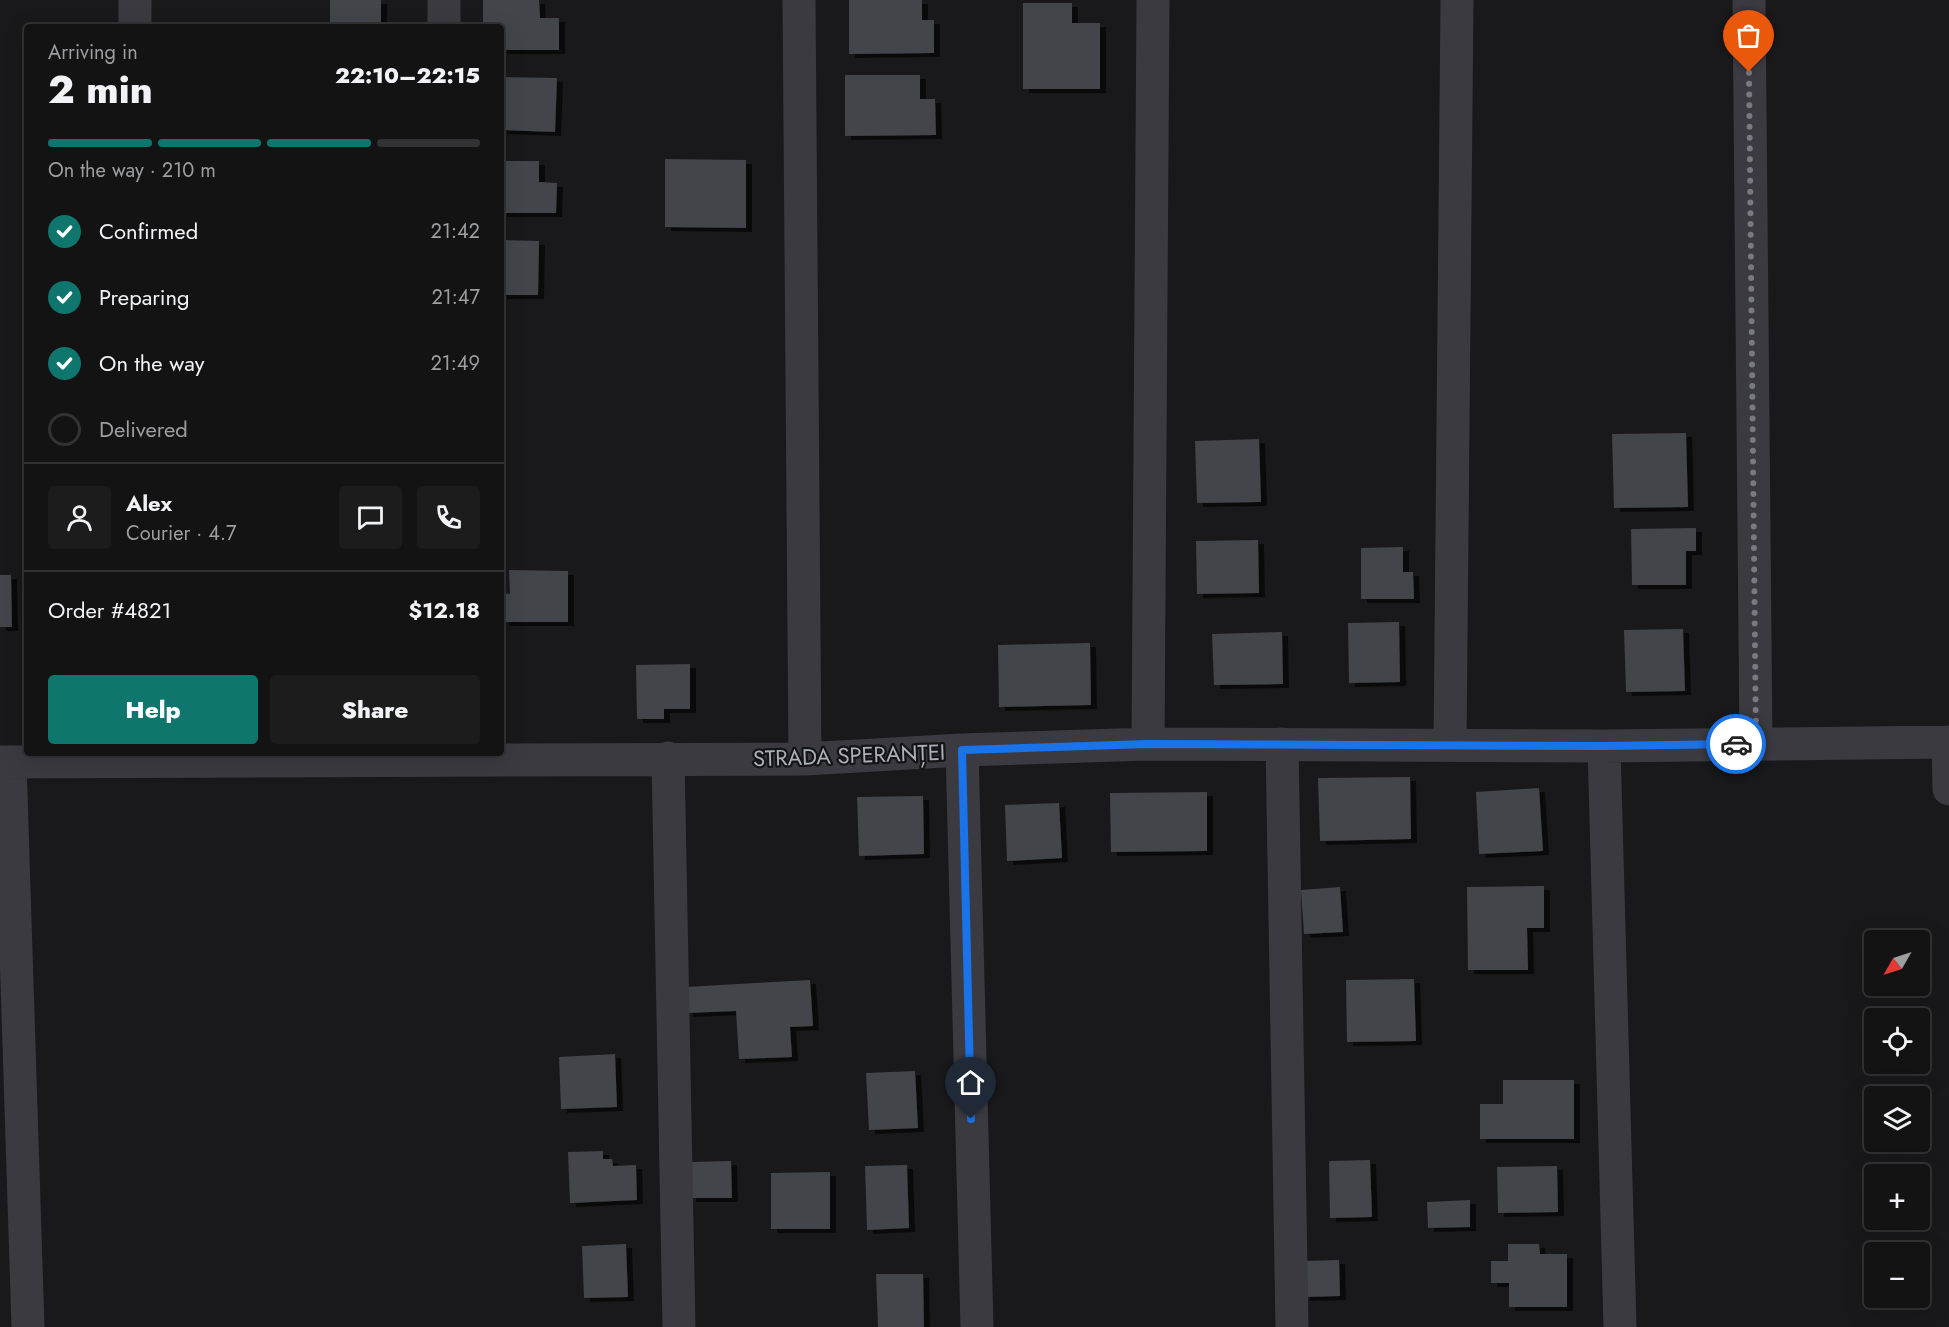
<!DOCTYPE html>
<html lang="en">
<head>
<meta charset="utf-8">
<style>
	:root { --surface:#131314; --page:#1c1c1d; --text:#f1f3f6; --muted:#9d9ea0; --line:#323234; --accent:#0f766e }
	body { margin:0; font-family:Jost,sans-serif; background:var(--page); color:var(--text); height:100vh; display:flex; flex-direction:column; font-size:22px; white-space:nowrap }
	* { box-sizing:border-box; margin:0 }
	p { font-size:20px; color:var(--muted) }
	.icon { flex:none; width:33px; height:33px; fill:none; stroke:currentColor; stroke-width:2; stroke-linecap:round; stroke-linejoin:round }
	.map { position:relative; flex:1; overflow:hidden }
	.details { position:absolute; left:24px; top:24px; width:480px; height:732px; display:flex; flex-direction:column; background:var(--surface); border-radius:6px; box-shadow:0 6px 24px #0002,0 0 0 2px var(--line) }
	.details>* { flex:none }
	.needle { width:39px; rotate:231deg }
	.buttons { position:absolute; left:1864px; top:930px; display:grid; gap:12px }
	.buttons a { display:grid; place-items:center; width:66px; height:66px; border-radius:6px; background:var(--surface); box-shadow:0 6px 24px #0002,0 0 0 2px var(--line); font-size:30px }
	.pin { position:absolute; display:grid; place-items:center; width:51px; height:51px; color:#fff; margin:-62px -26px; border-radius:50% 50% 50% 0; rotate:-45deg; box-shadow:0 0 6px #0007 }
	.pin .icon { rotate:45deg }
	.courier { position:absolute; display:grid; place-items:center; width:60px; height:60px; margin:-30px; border:4px solid #1a73e8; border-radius:50%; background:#fff; color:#222; box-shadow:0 2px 8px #0007 }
	.summary em { font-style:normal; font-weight:800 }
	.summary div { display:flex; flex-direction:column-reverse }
	.summary { display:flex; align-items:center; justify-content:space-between; height:102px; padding:0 24px }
	h1 { font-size:39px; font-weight:800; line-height:45px }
	.bar { display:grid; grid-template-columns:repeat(4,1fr); gap:9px 6px; align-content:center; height:72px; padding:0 24px }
	.bar i { height:8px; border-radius:4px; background:var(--line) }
	.bar .current { background:var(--accent) }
	.bar p { grid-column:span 4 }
	.line { display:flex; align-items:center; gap:15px; padding:0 24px; border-top:2px solid var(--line) }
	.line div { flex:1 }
	.round { display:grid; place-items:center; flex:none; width:63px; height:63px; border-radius:6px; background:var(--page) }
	ol { padding:0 24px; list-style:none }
	li { display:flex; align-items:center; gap:18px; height:66px }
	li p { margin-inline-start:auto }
	li .icon { padding:6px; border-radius:50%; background:var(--accent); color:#fff; stroke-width:4 }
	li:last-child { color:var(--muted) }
	li i { width:33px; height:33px; border:3px solid var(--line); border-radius:50% }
	.cta { display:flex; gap:12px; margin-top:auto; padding:12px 24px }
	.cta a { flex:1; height:69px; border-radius:6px; background:var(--accent); color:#fff; font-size:24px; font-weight:800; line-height:69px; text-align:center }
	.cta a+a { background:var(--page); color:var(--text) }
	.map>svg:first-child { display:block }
	.building { fill:#434448; filter:url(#shadow) }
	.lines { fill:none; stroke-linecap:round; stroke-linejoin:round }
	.street { stroke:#3a3a40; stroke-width:33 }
	.done { stroke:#787a82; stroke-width:6; stroke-dasharray:0 10.8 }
	.route { stroke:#1a73e8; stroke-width:8 }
	.labels { text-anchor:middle; stroke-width:4.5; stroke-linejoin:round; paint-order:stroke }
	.street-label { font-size:22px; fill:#abafba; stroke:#141416 }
</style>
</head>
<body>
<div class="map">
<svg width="1949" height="1327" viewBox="0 0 1949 1327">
	<defs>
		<filter id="shadow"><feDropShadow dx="6" dy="4" stdDeviation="0" flood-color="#0009"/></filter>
	</defs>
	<rect width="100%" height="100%" fill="#19191b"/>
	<!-- building -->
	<path class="building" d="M330 0H381V27H330Z
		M483 0H539L540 18H559V50H501V27H483Z
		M849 0H922V20H934V53L849 54Z
		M1023 3H1072V23H1100V89H1023Z
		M845 75H920V99H935L936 135 845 136Z
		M501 77 557 78 555 132 501 130Z
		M665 159 746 160V228L665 227Z
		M501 161H539V182L557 183 556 213H501Z
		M501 240 539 241 538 295H501Z
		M1686 433 1688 507 1614 508 1612 434Z
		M1259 439 1261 502 1197 503 1195 441Z
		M1696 528V551H1686V585H1632L1631 529Z
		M1258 540 1259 593 1197 594 1196 541Z
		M1403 547V572H1413L1414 599H1361V548Z
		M509 570 568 571V622H503V593L510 594Z
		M0 575H11L12 627H0Z
		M1399 622 1400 682 1349 683 1348 623Z
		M1683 629 1685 691 1626 692 1624 630Z
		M1282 632 1283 684 1214 685 1212 634Z
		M1090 643 1091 705 999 707 998 645Z
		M690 664V709H664V719H637L636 665Z
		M1410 777 1411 839 1320 841 1318 778Z
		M1539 788 1543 851 1479 854 1476 792Z
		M1207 792V851L1111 852 1110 793Z
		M923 796 924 854 859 856 857 797Z
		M1059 803 1062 858 1007 861 1005 805Z
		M1544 886V928H1527L1528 970H1468L1467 887Z
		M1340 887 1343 932 1304 934 1301 890Z
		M1414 979 1416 1041 1347 1042 1346 980Z
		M810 980 813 1026 790 1027 792 1057 739 1059 736 1011 687 1013 686 987Z
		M615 1054 617 1107 561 1109 559 1057Z
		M915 1071 918 1128 869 1130 866 1073Z
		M1503 1080H1574V1139H1480V1104H1503Z
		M603 1151V1159H612L613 1166 636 1165 637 1200 570 1203 568 1152Z
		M1370 1160 1372 1217 1330 1218 1329 1161Z
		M731 1161 732 1198H690V1162Z
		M907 1165 909 1228 867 1230 865 1166Z
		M1557 1166 1558 1212 1498 1213 1497 1167Z
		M830 1172V1229H771V1173Z
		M1470 1200V1227L1428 1228 1427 1202Z
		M626 1244 628 1297 584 1298 582 1246Z
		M1508 1244H1539L1540 1254H1567V1307H1509V1283H1491V1261H1508Z
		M1339 1260 1340 1296 1304 1297 1303 1261Z
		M876 1274H923L924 1327H878Z"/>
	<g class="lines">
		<!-- street -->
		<path class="street" d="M135 0V27
			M799 0 805 759
			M1749 0 1756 744
			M444 27V0
			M1948 742 1949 789
			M1148 744 1153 0
			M1282 744 1292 1327
			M1450 745 1457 0
			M1604 746 1620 1327
			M962 750 977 1327
			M668 758 679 1327
			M0 762 805 759 962 750 1148 744 1604 746 1949 742
			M10 763 28 1327"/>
	</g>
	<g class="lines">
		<!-- done -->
		<path class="done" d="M1736 744H1756L1749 72"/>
		<!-- route -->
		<path class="route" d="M971 1119 962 750 1148 744 1604 746 1736 744"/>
	</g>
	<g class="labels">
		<!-- street labels -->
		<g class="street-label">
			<text transform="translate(849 755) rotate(-2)" y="8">STRADA SPERANȚEI</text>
		</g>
	</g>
</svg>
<div class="buttons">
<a><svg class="needle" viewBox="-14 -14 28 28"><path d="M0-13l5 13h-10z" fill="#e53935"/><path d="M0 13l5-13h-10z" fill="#9d9ea0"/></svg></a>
<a><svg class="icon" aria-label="locate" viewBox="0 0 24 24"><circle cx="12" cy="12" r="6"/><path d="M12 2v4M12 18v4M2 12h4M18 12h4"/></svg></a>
<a><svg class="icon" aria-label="layers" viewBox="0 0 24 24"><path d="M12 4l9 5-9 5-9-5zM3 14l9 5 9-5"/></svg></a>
<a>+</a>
<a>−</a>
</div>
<div class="pin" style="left:1749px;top:72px;background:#ea580c"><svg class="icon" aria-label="bag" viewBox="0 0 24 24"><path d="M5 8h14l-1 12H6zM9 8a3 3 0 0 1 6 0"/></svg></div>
<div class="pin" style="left:971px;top:1119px;background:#1f2937"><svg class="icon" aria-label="home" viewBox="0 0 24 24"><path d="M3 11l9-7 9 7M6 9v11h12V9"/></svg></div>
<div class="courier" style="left:1736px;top:744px"><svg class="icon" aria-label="car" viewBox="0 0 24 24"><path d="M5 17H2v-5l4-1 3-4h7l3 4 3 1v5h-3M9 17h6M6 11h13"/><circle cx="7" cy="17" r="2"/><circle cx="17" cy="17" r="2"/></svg></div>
<section class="details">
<div class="summary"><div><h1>2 min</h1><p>Arriving in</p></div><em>22:10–22:15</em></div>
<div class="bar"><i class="current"></i><i class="current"></i><i class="current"></i><i></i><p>On the way · 210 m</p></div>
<ol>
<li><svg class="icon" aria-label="check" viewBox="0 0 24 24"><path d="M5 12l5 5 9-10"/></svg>Confirmed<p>21:42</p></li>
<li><svg class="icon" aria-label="check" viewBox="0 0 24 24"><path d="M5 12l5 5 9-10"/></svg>Preparing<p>21:47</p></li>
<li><svg class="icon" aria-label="check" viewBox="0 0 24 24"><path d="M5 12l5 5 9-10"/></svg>On the way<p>21:49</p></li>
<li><i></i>Delivered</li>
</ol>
<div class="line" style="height:108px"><a class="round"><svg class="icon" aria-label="person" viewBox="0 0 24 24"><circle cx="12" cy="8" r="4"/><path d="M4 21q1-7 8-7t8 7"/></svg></a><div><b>Alex</b><p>Courier · 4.7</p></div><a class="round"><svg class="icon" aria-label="chat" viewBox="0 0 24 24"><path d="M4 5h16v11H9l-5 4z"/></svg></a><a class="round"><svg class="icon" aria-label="phone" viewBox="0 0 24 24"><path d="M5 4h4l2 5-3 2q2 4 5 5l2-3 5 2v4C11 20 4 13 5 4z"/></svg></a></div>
<div class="line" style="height:78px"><div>Order #4821</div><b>$12.18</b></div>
<div class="cta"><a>Help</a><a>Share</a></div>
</section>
</div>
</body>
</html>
